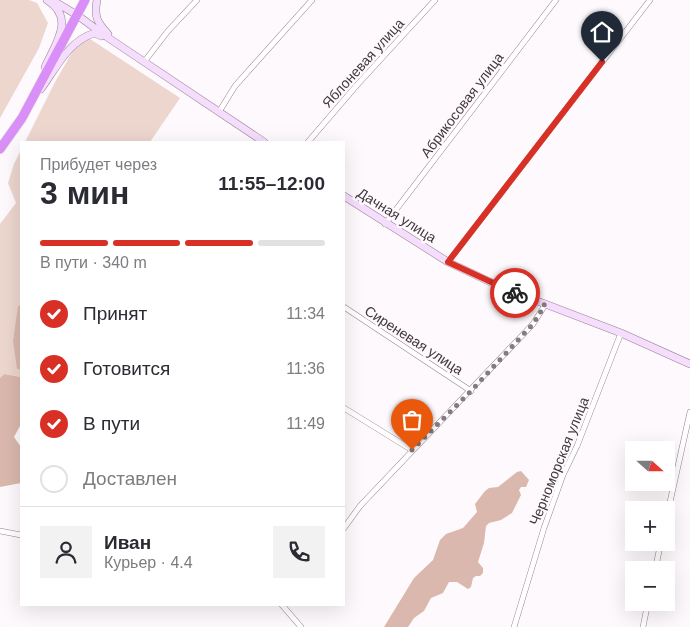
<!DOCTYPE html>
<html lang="ru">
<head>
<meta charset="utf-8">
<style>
	:root { --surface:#fff; --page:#f2f2f3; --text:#2b2b33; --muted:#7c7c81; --line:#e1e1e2; --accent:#d93025 }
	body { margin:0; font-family:Helvetica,sans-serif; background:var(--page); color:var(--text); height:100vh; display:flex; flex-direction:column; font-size:19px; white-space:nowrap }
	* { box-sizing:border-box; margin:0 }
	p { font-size:16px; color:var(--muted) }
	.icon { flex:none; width:28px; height:28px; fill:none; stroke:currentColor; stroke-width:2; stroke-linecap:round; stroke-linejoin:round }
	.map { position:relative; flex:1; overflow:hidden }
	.sheet { position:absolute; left:20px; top:141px; width:325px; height:465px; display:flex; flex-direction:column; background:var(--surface); border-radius:0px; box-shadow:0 5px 20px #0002 }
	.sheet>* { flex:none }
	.needle { width:32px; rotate:111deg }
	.controls { position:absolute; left:625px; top:441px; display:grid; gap:10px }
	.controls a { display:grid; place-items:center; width:50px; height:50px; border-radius:0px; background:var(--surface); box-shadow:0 5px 20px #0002; font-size:25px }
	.pin { position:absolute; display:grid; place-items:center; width:42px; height:42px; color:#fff; margin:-51px -21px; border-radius:50% 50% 50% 0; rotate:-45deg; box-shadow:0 0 5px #0007 }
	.pin .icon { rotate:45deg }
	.courier { position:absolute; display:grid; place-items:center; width:50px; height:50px; margin:-25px; border:4px solid #d93025; border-radius:50%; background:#fff; color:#222; box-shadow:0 1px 6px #0007 }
	.head em { font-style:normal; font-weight:700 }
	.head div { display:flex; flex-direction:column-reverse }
	.head { display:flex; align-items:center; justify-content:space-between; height:85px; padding:0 20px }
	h1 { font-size:32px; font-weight:700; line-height:38px }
	.bar { display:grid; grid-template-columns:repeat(4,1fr); gap:8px 5px; align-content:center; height:60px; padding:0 20px }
	.bar i { height:6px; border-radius:4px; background:var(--line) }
	.bar .selected { background:var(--accent) }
	.bar p { grid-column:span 4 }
	.line { display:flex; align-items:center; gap:12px; padding:0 20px; border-top:1px solid var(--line) }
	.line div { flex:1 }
	.round { display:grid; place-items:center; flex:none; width:52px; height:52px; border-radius:0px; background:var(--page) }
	ol { padding:0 20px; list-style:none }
	li { display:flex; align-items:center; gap:15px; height:55px }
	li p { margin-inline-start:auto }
	li .icon { padding:5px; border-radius:50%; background:var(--accent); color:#fff; stroke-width:4 }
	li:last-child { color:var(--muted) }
	li i { width:28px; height:28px; border:2px solid var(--line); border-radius:50% }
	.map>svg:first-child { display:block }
	.green { fill:#ecd6ce }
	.forest { fill:#dab8ad }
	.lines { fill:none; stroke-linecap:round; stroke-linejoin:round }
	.street-casing { stroke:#97828d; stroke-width:6 }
	.secondary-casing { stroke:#97828d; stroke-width:8 }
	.highway-casing { stroke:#d9d7d8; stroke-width:10 }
	.street { stroke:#fff; stroke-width:5 }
	.secondary { stroke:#f4ddfd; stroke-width:7 }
	.highway { stroke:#da8ef7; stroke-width:9 }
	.done { stroke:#827b7f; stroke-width:5; stroke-dasharray:0 9 }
	.route { stroke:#d93025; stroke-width:6 }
	.labels { text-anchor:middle; stroke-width:5; stroke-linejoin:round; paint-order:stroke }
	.street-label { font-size:14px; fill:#40373c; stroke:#fef9fc }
</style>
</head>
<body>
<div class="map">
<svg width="690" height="627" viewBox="0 0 690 627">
	<rect width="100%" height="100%" fill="#fef9fc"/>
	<!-- green -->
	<path class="green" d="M0 0H29L37 3 48 23 39 48 0 118Z
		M90 39 180 98 150 142H25L55 82 77 44Z
		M21 150V305L18 306 17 368 21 370V377L4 374 0 378V224L16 203 8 183 14 164Z"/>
	<!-- forest -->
	<path class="forest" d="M21 305V370L17 369 13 341 18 306Z
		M4 374 21 377V424L14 437 21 447V483L0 487V378Z
		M521 471 529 480 526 487H521L519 490 521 495 512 513 501 520 489 523 486 526 484 543 478 562 483 568V573L480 576H476L473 578 471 587 468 589 457 582H449L443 593 431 598 424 611 414 618 408 627H384L414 578 433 560 440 540 446 534 463 528 477 512 475 504 485 491 489 488 498 487 517 472Z"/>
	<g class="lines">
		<!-- street casing -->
		<g class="street-casing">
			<path id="street" d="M144 62 168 31 197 0
				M219 112 235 86 312 0
				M308 142 357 85 435 0
				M385 224 556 0
				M448 262 650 0
				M344 307 471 391
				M344 408 412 450
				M666 520 690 412
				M344 528 360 506 533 324 545 305
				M0 531 21 535
				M655 570 661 542
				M282 605 301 627
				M514 627 544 528 563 475 577 446 621 333
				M643 627 648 602"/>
		</g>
		<!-- secondary casing -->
		<g class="secondary-casing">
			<path id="secondary" d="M52 0 77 15 107 37 264 142
				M97 0C94 17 97 22 108 34
				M45 67C55 44 76 18 47 0
				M41 89C56 68 69 40 95 33L101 36
				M344 196 448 262 501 287 621 333 690 364"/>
		</g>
		<!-- highway casing -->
		<g class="highway-casing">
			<path id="highway" d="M0 149 22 118 85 0"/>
		</g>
		<!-- street -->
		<use href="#street" class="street"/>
		<!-- secondary -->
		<use href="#secondary" class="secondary"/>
		<!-- highway -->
		<use href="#highway" class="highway"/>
	</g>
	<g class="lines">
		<!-- done -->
		<path class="done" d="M412 450 471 391 533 324 545 305 515 293"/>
		<!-- route -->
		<path class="route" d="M515 293 448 262 602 62"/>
	</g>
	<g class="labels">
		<!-- street labels -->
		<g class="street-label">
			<text transform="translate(363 63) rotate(-48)" y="5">Яблоневая улица</text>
			<text transform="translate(462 105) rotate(-53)" y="5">Абрикосовая улица</text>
			<text transform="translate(397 215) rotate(32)" y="5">Дачная улица</text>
			<text transform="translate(414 340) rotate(33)" y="5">Сиреневая улица</text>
			<text transform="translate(559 461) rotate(-68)" y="5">Черноморская улица</text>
		</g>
	</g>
</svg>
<div class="controls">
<a><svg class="needle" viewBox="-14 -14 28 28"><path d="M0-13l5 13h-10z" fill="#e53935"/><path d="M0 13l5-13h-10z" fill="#7c7c81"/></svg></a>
<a>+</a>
<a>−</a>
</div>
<div class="pin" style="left:412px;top:450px;background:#ea580c"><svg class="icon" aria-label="bag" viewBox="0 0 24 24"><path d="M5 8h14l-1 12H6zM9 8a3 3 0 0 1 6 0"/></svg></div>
<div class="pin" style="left:602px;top:62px;background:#1f2937"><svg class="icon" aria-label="home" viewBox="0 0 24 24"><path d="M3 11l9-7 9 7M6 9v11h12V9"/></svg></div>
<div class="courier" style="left:515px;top:293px"><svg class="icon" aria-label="bike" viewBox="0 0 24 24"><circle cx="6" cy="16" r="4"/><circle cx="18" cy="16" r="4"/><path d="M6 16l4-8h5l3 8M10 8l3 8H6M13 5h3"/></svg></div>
<section class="sheet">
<div class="head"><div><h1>3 мин</h1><p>Прибудет через</p></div><em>11:55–12:00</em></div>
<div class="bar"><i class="selected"></i><i class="selected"></i><i class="selected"></i><i></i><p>В пути · 340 m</p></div>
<ol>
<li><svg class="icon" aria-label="check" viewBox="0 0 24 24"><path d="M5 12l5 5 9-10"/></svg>Принят<p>11:34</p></li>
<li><svg class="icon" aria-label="check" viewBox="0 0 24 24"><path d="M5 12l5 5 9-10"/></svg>Готовится<p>11:36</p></li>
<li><svg class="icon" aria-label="check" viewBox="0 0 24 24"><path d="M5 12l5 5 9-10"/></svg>В пути<p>11:49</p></li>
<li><i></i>Доставлен</li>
</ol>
<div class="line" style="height:90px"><a class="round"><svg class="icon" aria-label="person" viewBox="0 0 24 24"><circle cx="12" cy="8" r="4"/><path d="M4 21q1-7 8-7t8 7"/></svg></a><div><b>Иван</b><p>Курьер · 4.4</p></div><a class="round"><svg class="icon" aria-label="phone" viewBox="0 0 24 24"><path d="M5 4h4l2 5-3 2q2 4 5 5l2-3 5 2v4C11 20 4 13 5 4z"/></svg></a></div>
</section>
</div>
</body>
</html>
